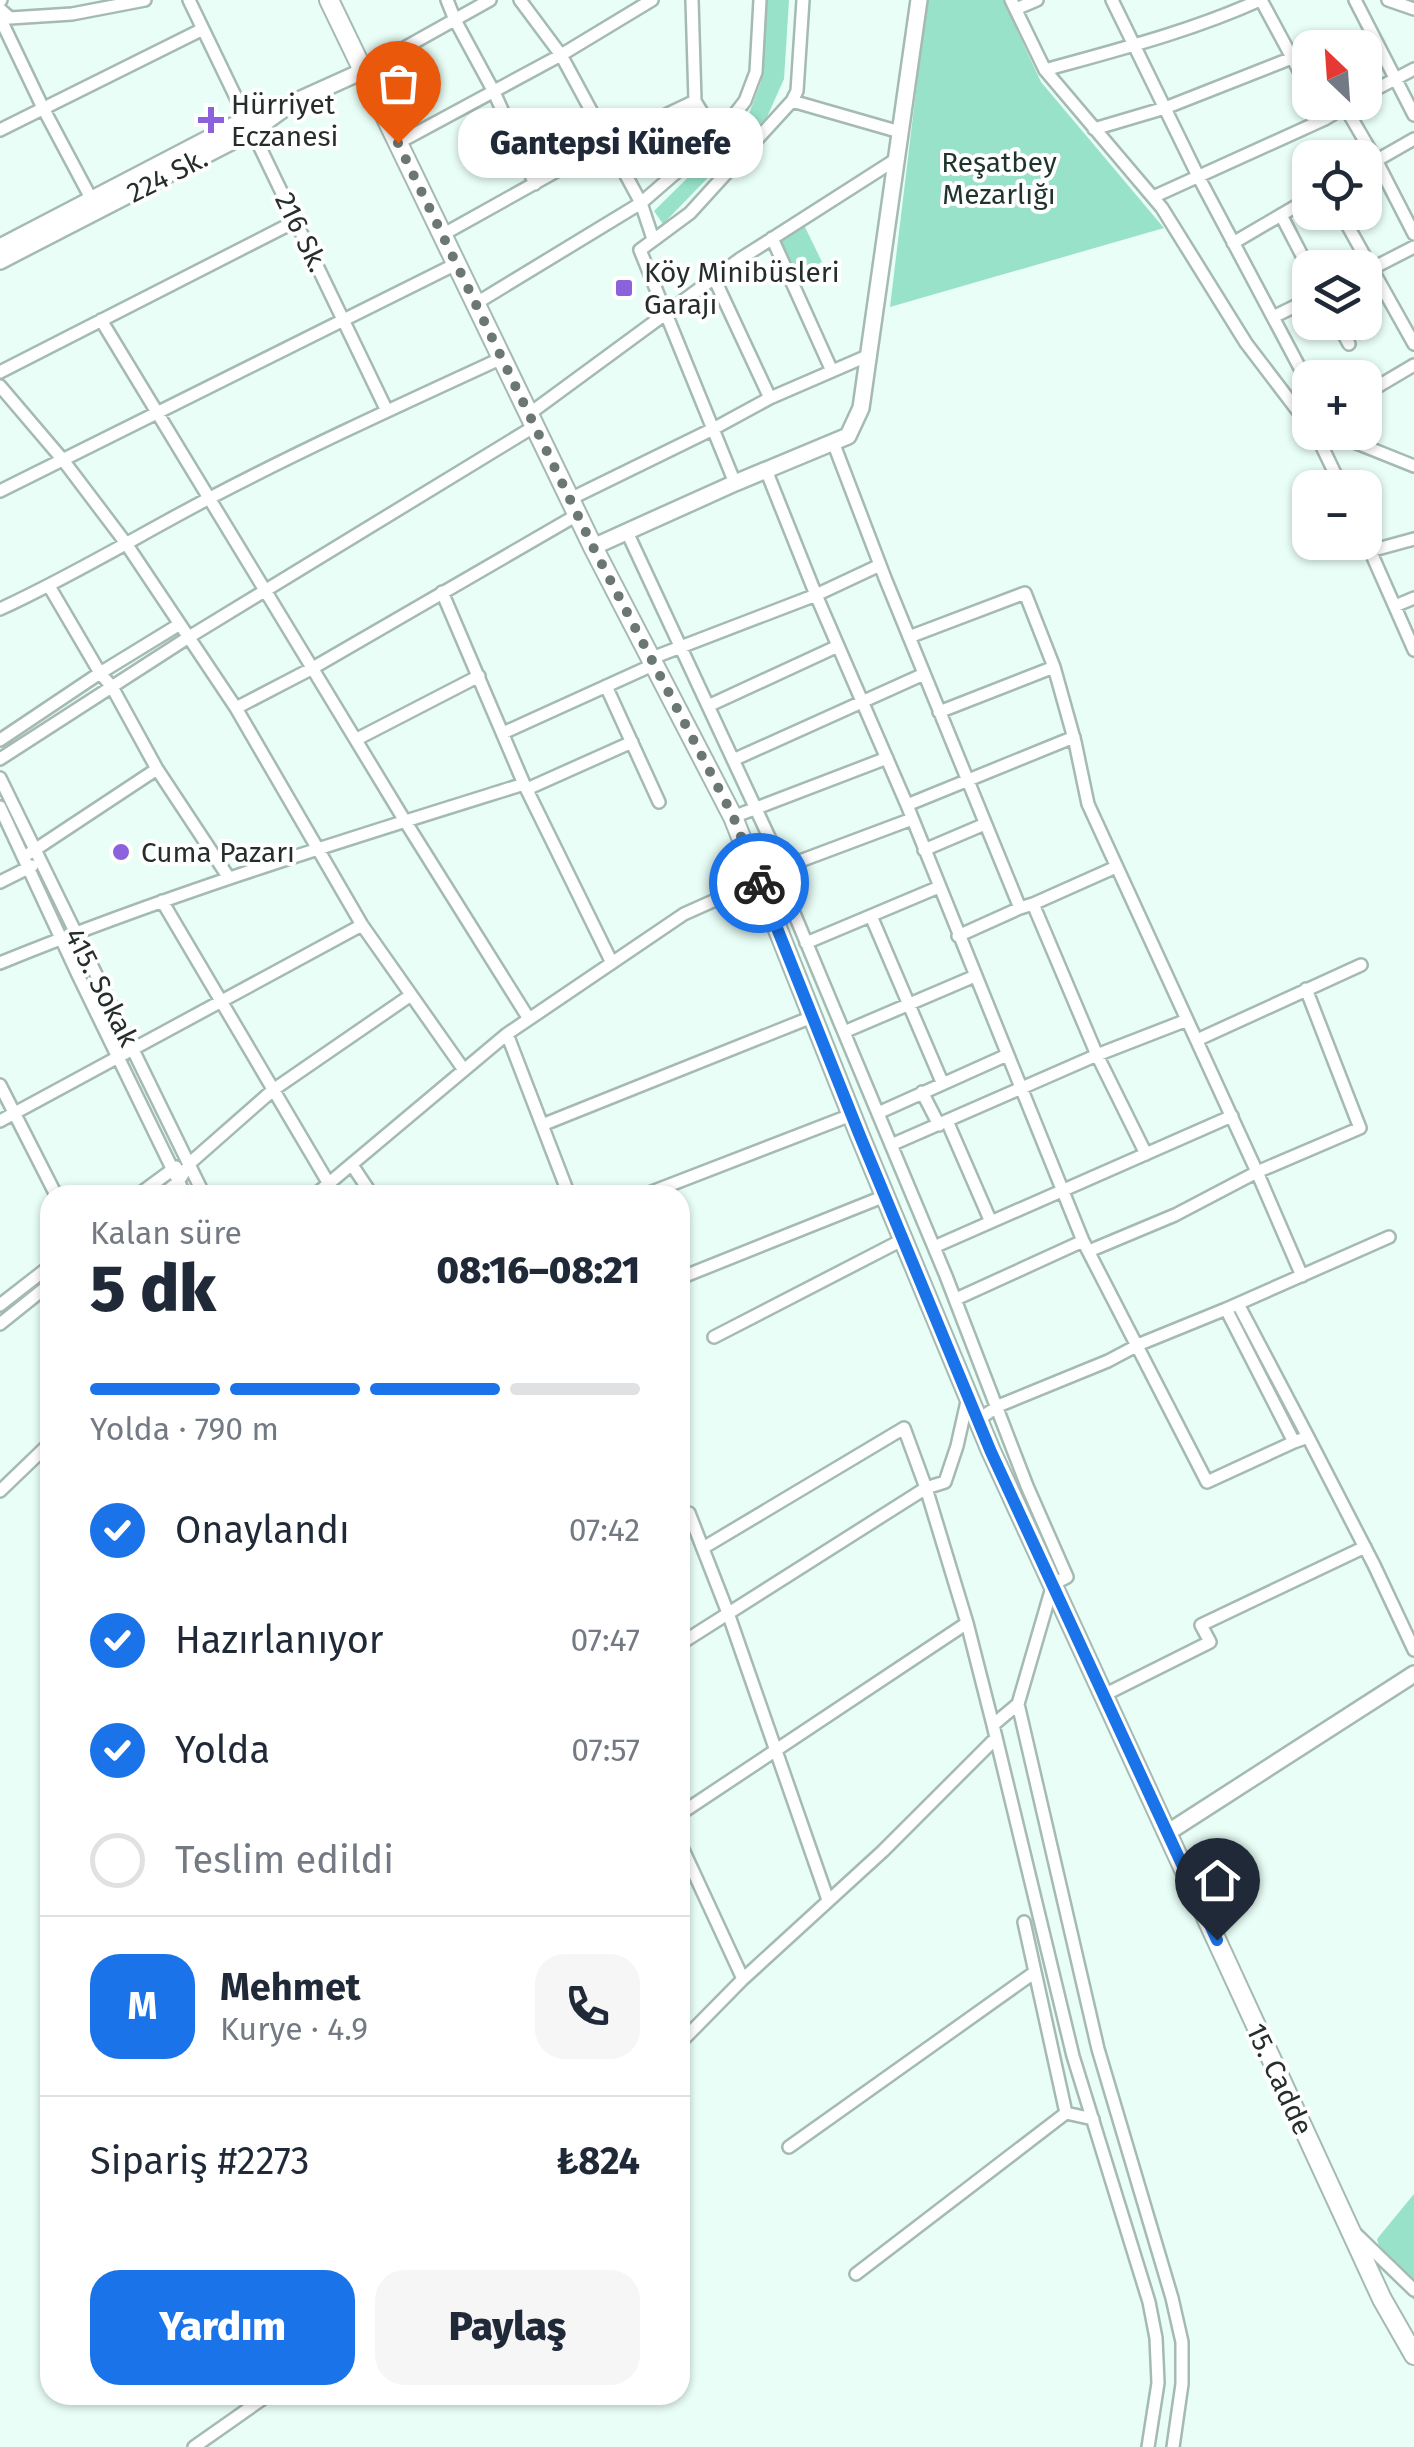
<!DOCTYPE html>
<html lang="tr">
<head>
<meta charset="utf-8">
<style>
	:root { --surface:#fff; --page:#f6f6f7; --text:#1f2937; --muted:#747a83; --line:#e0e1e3; --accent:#1a73e8 }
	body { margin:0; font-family:"Fira Sans",sans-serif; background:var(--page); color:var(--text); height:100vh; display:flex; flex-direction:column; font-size:38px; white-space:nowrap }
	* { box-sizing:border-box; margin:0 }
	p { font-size:32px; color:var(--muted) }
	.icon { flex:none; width:55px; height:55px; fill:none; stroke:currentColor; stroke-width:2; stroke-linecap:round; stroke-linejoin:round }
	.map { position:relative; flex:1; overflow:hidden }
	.details { position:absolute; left:40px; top:1185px; width:650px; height:1220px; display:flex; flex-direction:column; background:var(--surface); border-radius:30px; box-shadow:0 2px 8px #0004 }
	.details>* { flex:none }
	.needle { width:65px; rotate:335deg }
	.buttons { position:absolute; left:1292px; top:30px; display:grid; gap:20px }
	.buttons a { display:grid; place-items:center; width:90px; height:90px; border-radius:20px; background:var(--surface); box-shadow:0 2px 8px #0004; font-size:50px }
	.pin { position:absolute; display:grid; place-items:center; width:85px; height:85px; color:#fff; margin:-102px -42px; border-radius:50% 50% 50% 0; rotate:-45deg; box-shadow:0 0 10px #0007 }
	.pin .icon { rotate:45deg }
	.courier { position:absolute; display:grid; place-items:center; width:100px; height:100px; margin:-50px; border:8px solid #1a73e8; border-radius:50%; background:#fff; color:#222; box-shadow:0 2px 12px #0007 }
	.bubble { position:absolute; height:70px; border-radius:30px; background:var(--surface); box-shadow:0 2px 8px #0004; font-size:32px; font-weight:800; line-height:70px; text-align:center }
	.head em { font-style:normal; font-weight:800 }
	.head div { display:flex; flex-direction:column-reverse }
	.head { display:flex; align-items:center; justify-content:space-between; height:170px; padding:0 50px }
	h1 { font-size:65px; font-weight:800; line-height:75px }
	.bar { display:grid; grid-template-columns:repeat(4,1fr); gap:15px 10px; align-content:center; height:120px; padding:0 50px }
	.bar i { height:12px; border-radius:8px; background:var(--line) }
	.bar .selected { background:var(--accent) }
	.bar p { grid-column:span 4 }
	.line { display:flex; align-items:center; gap:25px; padding:0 50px; border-top:2px solid var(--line) }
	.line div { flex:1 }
	.round { display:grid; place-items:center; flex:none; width:105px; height:105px; border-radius:30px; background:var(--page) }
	ol { padding:0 50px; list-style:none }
	li { display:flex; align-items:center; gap:30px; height:110px }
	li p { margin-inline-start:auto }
	li .icon { padding:10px; border-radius:50%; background:var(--accent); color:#fff; stroke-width:4 }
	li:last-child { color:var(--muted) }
	li i { width:55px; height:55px; border:5px solid var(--line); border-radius:50% }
	.cta { display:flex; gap:20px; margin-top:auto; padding:20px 50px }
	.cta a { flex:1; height:115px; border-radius:30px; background:var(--accent); color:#fff; font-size:40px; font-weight:800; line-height:115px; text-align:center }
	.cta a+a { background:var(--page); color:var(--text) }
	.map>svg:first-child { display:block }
	.green { fill:#98e2ca }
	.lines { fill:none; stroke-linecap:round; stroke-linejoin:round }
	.minor-casing { stroke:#a5bab2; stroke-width:16 }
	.tertiary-casing { stroke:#a5bab2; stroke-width:20 }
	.secondary-casing { stroke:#a5bab2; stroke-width:22 }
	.minor { stroke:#fff; stroke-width:11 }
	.tertiary { stroke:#fff; stroke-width:15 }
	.secondary { stroke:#fff; stroke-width:18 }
	.done { stroke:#6a7772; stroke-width:10; stroke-dasharray:0 18 }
	.route { stroke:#1a73e8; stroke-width:12 }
	.poi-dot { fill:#8c62dc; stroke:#fff; stroke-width:4 }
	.labels { text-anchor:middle; stroke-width:8; stroke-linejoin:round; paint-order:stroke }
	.poi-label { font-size:28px; fill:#262e2b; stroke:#fff; text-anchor:start }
	.park-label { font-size:28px; fill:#1e342d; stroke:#fff }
	.street-label { font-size:28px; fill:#262e2b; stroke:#fff }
</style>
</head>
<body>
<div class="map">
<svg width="1414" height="2447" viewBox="0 0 1414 2447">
	<rect width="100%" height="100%" fill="#e8fef6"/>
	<!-- green -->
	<path class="green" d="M765 0H789L784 79 767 117 663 224 654 211 747 119 761 82Z
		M927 0H1003L1041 82 1164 228 890 307Z
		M803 223 822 262 795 276 776 240Z
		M1414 2194V2300L1385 2268 1377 2239Z"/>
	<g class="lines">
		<!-- minor casing -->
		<g class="minor-casing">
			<path id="minor" d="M189 0 387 411
				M447 0 455 20 494 92 535 184
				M520 0 561 55 641 203 653 239
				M692 0 695 101 717 137
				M1011 0 1045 70 1162 208 1246 343 1310 427
				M1112 0 1198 176 1310 387
				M1261 0 1310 91
				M1355 0 1414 115
				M1388 0 1414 9
				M0 1 1 0
				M0 9 10 18 72 14 145 0
				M1016 9 1037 0
				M0 18 43 108 93 202
				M1045 70C1117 50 1192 31 1260 0
				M363 71 490 0
				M1365 95 1414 69
				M792 101 900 132
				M1316 102 1325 119
				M1345 107 1376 160 1414 234
				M1094 129 1165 108 1292 58
				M0 130 203 29
				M398 143 561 55 652 0
				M1365 167 1414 139
				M1153 197 1325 119 1353 102
				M1340 212 1414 344
				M1281 215 1310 271
				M442 235 607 143 695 101
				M772 238 832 371
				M1233 243 1310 198
				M1365 272 1414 247
				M714 278 770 398
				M475 304 641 203 717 137 745 101 756 72 760 0
				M1273 317 1310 299
				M101 320 405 821 529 1019
				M1337 322 1349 344
				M0 372 296 221
				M0 386 63 460 125 542 236 708 362 925 464 1070
				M1365 394 1414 365
				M529 414 740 259 895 160
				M1315 432 1342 488
				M1329 432 1414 466
				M833 442 885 578 1020 908 1033 904 1097 1055 1146 1154
				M766 470 816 595 907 805 1083 1241 1207 1482 1294 1442 1226 1309
				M735 483 640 250 690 213 792 101 797 91 803 0
				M0 491 456 264
				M570 499 713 429 770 398 867 356
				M627 532 783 867
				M1365 539 1414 650
				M1370 551 1414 539
				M49 586 100 673 112 687 157 769 229 878
				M442 592 524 784 612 963
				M1395 606 1414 598
				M0 609C70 577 136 537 204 501 301 450 402 404 502 358
				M909 637 1025 593 1054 667 1075 742 1088 804 1257 1172 1302 1276
				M652 658 816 595 880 565
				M606 686 659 802
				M708 706 838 646
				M236 708 311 669 577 515
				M939 712 1054 667
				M503 733 655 664
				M357 739 479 676
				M0 740 100 673 180 624
				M0 759 189 637 535 426
				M733 760 924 674
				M0 778 204 1195
				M527 789 632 742
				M907 805 1074 737
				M0 807 78 975 185 1195
				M733 817 887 758
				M924 850 985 824
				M30 853 157 769
				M776 870 946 1276 1027 1486 1067 1577 1053 1584 1018 1704 993 1725 1073 2056 1149 2302 1156 2338 1158 2383 1148 2447
				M0 882 32 866
				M162 901 329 1184
				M1033 904 1116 867
				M871 916 942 1082
				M958 936 1020 908
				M806 943 939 887
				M0 963C171 893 348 839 524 784
				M844 1032 975 976
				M507 1034 569 1195
				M1197 1040 1361 965
				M0 1085 56 1195
				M922 1092 939 1125
				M878 1113 1007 1055
				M0 1121 362 925
				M947 1121 991 1222
				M542 1125 812 1017
				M891 1145 1097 1055 1187 1020
				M352 1165 372 1195
				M138 1195 176 1167
				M162 1195 178 1182 190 1163 273 1090 411 995
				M315 1195 507 1034 684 914 758 881 776 870 912 819
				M644 1195 851 1115
				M934 1247 1232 1116
				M1089 1251 1175 1215 1257 1172 1360 1128 1306 989
				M680 1278 885 1196
				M956 1299 1083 1241
				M1238 1304 1308 1437
				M0 1305 50 1266
				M0 1324 50 1284
				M714 1337 902 1240
				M968 1397 957 1446 945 1482 926 1488 967 1623 993 1725
				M978 1420 998 1406 1108 1361 1140 1344 1226 1309 1389 1237
				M1294 1442 1308 1437 1374 1565 1414 1650
				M0 1491 50 1443
				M680 1519 689 1513 728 1613 828 1900
				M680 1644 926 1488 904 1428 703 1548
				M1104 1695 1210 1642 1201 1625 1365 1547
				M1018 1704 1098 2049 1172 2298 1182 2342V2384L1173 2447
				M680 1814 967 1623
				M680 1843 743 1979
				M1035 1972 1066 2113
				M680 2043 743 1979 883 1851 996 1738
				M789 2147 1035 1972 1024 1922
				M1355 2233 1414 2290
				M856 2274 1066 2113 1093 2119
				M194 2447 268 2395"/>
		</g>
		<!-- tertiary casing -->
		<g class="tertiary-casing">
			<path id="tertiary" d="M0 247 242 121 274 109
				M0 261 256 129 292 103 363 71
				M593 547 735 483 848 436 861 408 919 0
				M1167 1833 1414 1674"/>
		</g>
		<!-- secondary casing -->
		<g class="secondary-casing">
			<path id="secondary" d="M329 0 593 547 733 817 860 1136 991 1451 1382 2299 1414 2355"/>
		</g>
		<!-- minor -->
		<use href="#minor" class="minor"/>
		<!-- tertiary -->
		<use href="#tertiary" class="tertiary"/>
		<!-- secondary -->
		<use href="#secondary" class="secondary"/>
	</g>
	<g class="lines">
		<!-- done -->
		<path class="done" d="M398 143 593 547 733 816 759 883"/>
		<!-- route -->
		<path class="route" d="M759 883 860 1136 991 1452 1217 1940"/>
	</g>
	<!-- markers -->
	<g class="poi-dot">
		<path d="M206 105h10v10h10v10h-10v10h-10v-10h-10v-10h10z"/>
		<rect x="614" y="278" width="20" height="20" rx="5"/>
		<circle cx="121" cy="852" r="10"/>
	</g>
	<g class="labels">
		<!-- poi labels -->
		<g class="poi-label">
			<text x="231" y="114">Hürriyet<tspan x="231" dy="32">Eczanesi</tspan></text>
			<text x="644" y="282">Köy Minibüsleri<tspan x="644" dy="32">Garajı</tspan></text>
			<text x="141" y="862">Cuma Pazarı</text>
		</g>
		<!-- park labels -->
		<g class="park-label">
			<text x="999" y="172">Reşatbey<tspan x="999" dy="32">Mezarlığı</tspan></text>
		</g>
		<!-- street labels -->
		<g class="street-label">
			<text transform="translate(167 175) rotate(-27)" y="10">224 Sk.</text>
			<text transform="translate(302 232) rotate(64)" y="10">216 Sk.</text>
			<text transform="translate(102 987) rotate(63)" y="10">415. Sokak</text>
			<text transform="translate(1280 2079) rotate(65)" y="10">15. Cadde</text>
		</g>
	</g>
</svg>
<div class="buttons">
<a><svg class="needle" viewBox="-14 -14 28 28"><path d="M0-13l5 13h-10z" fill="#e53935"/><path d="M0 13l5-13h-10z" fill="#747a83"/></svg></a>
<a><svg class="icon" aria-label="locate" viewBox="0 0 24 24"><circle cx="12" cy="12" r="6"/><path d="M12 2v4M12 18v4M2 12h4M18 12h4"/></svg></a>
<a><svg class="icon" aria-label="layers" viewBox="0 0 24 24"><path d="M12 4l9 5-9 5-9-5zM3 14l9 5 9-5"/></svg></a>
<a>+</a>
<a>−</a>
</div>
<div class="pin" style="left:398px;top:143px;background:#ea580c"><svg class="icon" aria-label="bag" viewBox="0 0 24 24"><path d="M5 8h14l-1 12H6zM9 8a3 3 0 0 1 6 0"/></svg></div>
<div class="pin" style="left:1217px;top:1940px;background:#1f2937"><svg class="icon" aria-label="home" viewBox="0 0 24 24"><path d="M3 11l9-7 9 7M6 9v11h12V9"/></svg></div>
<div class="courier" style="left:759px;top:883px"><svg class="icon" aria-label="bike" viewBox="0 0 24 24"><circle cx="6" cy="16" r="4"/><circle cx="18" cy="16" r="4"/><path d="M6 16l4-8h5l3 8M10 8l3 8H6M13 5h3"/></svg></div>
<div class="bubble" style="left:458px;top:108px;width:305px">Gantepsi Künefe</div>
<section class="details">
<div class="head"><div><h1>5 dk</h1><p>Kalan süre</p></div><em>08:16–08:21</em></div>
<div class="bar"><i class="selected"></i><i class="selected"></i><i class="selected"></i><i></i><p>Yolda · 790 m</p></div>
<ol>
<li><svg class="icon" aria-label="check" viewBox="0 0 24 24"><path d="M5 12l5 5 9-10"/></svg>Onaylandı<p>07:42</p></li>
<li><svg class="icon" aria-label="check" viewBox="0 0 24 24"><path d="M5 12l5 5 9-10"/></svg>Hazırlanıyor<p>07:47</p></li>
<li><svg class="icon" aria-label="check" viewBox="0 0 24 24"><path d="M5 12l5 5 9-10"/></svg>Yolda<p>07:57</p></li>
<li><i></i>Teslim edildi</li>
</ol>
<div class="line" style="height:180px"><b class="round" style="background:var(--accent);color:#fff">M</b><div><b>Mehmet</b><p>Kurye · 4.9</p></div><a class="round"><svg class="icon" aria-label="phone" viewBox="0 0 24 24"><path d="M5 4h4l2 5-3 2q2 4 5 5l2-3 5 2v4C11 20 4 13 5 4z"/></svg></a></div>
<div class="line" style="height:130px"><div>Sipariş #2273</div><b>₺824</b></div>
<div class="cta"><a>Yardım</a><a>Paylaş</a></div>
</section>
</div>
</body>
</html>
